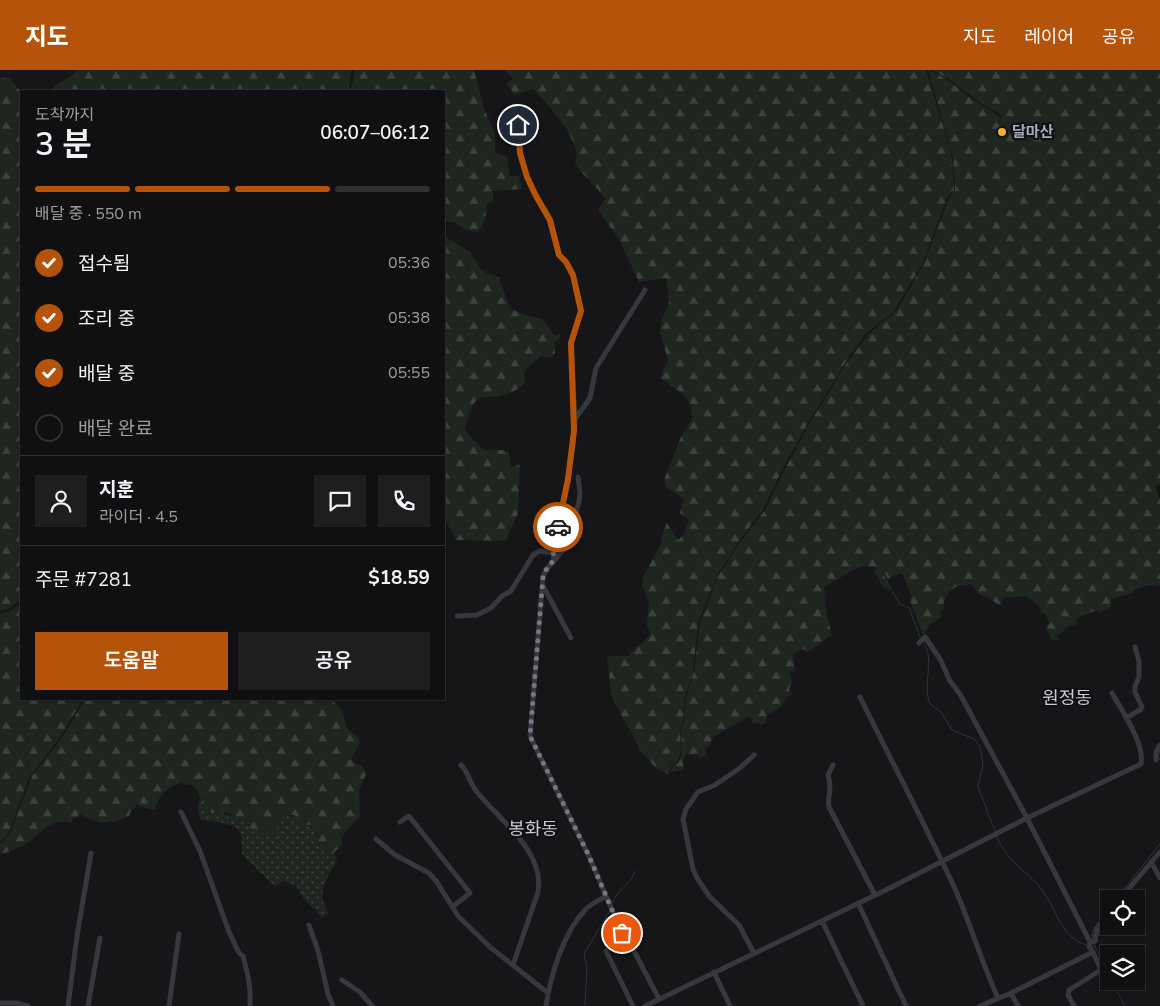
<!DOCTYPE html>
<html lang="ko">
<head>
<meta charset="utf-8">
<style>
	:root { --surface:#101012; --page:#1e1e20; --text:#f1f3f6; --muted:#9c9d9f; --line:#303032; --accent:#b45309 }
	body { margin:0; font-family:"Nunito Sans","Noto Sans KR",sans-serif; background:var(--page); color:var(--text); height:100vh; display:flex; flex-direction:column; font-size:19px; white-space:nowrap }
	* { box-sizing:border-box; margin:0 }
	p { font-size:16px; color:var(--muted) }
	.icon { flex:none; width:28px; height:28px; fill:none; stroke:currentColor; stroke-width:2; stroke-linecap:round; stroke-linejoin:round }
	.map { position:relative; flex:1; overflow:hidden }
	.drawer { position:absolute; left:20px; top:20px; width:425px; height:610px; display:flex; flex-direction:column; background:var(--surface); border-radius:0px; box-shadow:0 1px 4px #0004,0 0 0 1px var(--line) }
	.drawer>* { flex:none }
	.fabs { position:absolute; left:1100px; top:820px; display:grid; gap:10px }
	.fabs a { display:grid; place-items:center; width:45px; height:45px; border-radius:0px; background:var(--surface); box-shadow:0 1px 4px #0004,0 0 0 1px var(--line); font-size:25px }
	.pin { position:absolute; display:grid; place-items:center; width:42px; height:42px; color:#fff; margin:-21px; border:2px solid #fff; border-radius:50%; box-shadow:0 1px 5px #0007 }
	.courier { position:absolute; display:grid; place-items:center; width:50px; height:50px; margin:-25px; border:4px solid #b45309; border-radius:50%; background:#fff; color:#222; box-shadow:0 1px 6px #0007 }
	.head em { font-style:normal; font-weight:600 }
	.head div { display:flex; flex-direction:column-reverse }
	.head { display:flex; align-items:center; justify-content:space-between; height:85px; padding:0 15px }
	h1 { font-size:32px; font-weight:600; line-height:38px }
	.bar { display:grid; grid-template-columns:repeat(4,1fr); gap:8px 5px; align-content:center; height:60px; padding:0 15px }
	.bar i { height:6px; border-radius:4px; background:var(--line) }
	.bar .selected { background:var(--accent) }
	.bar p { grid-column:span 4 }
	.line { display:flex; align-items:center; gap:12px; padding:0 15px; border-top:1px solid var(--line) }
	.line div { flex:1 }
	.round { display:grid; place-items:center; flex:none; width:52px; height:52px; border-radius:0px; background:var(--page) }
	ol { padding:0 15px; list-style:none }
	li { display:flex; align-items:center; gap:15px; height:55px }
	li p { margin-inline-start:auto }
	li .icon { padding:5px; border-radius:50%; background:var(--accent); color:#fff; stroke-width:4 }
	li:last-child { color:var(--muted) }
	li i { width:28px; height:28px; border:2px solid var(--line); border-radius:50% }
	.primary-button { display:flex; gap:10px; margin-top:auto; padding:10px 15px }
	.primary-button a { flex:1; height:58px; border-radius:0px; background:var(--accent); color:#fff; font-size:20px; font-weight:600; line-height:58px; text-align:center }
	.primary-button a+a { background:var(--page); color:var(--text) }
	header { display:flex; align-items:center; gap:30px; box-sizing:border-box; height:70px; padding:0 25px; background:var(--accent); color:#fff }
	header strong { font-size:24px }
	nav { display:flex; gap:28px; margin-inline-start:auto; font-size:18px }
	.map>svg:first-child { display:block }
	.grass { fill:url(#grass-dots) }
	.forest { fill:url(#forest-firs) }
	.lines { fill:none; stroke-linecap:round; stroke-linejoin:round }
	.stream { stroke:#2c353c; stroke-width:1 }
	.minor { stroke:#37383d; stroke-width:5 }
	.done { stroke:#757880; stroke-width:5; stroke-dasharray:0 9 }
	.route { stroke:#b45309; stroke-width:6 }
	.poi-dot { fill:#f2b134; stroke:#111113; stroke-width:2 }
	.labels { text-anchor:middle; stroke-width:4.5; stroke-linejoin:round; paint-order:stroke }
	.poi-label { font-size:15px; font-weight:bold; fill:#a8adb8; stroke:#111113; text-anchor:start }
	.quarter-label { font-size:18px; fill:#c9ccd4; stroke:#111113 }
</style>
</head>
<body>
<header>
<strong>지도</strong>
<nav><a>지도</a><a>레이어</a><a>공유</a></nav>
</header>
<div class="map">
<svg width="1160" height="936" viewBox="0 0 1160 936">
	<defs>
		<pattern id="grass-dots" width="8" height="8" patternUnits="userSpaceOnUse" patternTransform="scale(1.25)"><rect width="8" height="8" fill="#1e261f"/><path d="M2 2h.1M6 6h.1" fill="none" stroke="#3c433d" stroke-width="1.8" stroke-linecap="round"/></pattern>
		<pattern id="forest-firs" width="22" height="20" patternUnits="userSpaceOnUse" patternTransform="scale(1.25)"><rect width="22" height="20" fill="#1e261f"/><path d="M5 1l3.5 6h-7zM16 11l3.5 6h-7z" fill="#3c433d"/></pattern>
	</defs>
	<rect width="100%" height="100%" fill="#161618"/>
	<!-- grass -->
	<path class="grass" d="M200 727C210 728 212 736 220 741 230 748 236 743 248 756L277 750 282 746C310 744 312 760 325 781L334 782 337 791C326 811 316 820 328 843L322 848 304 829 296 816 283 811 275 817 242 784C242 777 243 766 239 760 236 754 207 750 200 750L198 739Z"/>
	<!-- forest -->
	<path class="forest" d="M78 0H352L348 21H50C58 11 69 10 78 0Z
		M355 0H474L485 41 495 63V83L507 86 510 106H519L522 119 493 121V132L487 133C486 145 486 153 478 163L464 159 454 152H444V21H351Z
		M505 0H926L949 75 952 89 954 120 947 128 922 195 900 231 892 244 882 250 866 264 849 287 810 350 784 396 763 439 737 474 717 506 698 553 693 601 685 628 683 653 680 661 681 681 677 692 672 695 668 704 656 698 641 681 617 637 611 625 607 586H628C635 577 644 572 651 564L647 556 649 531 642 517 643 507 660 476 662 465 667 453 678 470 684 464 689 450 680 443 684 429 666 417 664 410 680 369 692 348 691 335 683 324 660 308 668 290 660 263 661 253 669 232 666 208 639 212 619 169 598 140 605 129C597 116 584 107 575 94 576 91 577 86 577 83 572 62 548 34 533 19L515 25 506 14 513 9Z
		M928 0C948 7 963 24 981 35 988 40 996 42 1001 48L1002 47 999 43 982 34 950 10 932 0H1160V414L1155 416 1160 430V515L1154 516 1148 515 1134 520 1132 523 1111 529V537L1100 543 1098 540C1091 542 1084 546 1076 549L1077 554 1069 556 1057 566 1060 571 1051 569 1046 557 1049 553 1045 544 1042 543 1039 536 1026 526 1004 528 1002 532V535H999L989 528 980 525 971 514C959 516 953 515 947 526 944 531 943 532 944 538L940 542 941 547 931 554 923 565 910 530 912 527 902 503 888 509 884 502 882 503 891 520 889 521 886 517 884 518 874 501 877 498C859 491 841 509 825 516 822 526 829 554 832 565 823 570 816 578 807 582L804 579 796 581V584H793L795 601 790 602 792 611 789 620 793 624 787 627 782 636 767 645V652L760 655 757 653 753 654 750 646 713 667 709 676 705 678 707 685 700 688 697 684 689 685 687 684 684 686 683 700 670 702 673 696 678 693 681 688 682 675 681 661 684 653 686 628 694 601 700 553 718 506 738 475 765 440 786 397 811 351 850 288 868 265 883 251 893 245 902 232 923 195 949 128 955 120 953 88Z
		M0 7 10 9 21 22V531L7 539 0 541Z
		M444 166 470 182 481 199 488 204 495 205 499 208 510 239 532 247 539 248 544 251 555 266 559 264 562 266 555 272V284L550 288 541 286C531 296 521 298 525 313 518 320 510 324 500 326 494 328 482 325 477 330 472 334 466 352 465 359 471 368 477 374 486 381L492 379 509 381 511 398 520 394 518 443 506 471 456 470 445 448H444Z
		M21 534V629H83L61 666 30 706 9 762 0 772V544L8 542Z
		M85 629H333V631L342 640 347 658 358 667 360 673 351 689 355 694 362 695 366 704 359 721 360 746 341 767 343 775 334 782 325 781 320 775 311 755 300 754V748L294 745 282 746 278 750V757L274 763C246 769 242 736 212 743L207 738V728L200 727 196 719 190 714 185 715 182 712C169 718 158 723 156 739H148L136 734V738L131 741 129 746 114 752 110 751 100 753 79 744 78 747 73 748 71 753C53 747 43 762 30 771 21 777 10 782 0 784V774L10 763 32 706 63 666Z"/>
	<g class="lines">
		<!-- stream -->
		<path class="stream" d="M883 503 891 519
			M892 521 900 534 909 538 920 567
			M924 573C935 588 922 615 930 634L941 642 952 660 974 669 980 676 983 694 978 717 995 761
			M1160 681 1158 687 1160 690
			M996 766C1005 788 1023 799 1039 816 1056 835 1058 866 1086 875
			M1116 829 1160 774
			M612 834C618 818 630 816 635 801
			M1097 854 1109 838
			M1093 870 1092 863 1095 857
			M1094 874 1109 904
			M1090 876 1095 877
			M1112 911 1125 936
			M585 936 587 897 584 884 610 840"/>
		<!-- minor -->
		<path class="minor" d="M516 36 520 83 527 107 536 126 549 150 559 185 566 192 573 205 581 241 571 273 575 349 573 374 568 409 553 492
			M575 349 590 328 596 298 645 220
			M578 407 580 423 579 432 565 478 546 500 543 507 530 666 588 784 622 863 635 883 659 929
			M543 516 571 568
			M457 546 477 545 491 538 502 526 511 521 533 485 540 481 553 483
			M919 573 925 567 940 589 950 611 960 624 1027 748 1090 872
			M860 627C892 692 926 756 956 821 971 856 982 893 998 928
			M1126 648 1140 640 1142 637 1135 622V616L1139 607V591L1135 577
			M754 685 740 698 715 715 698 722 686 739 683 749 693 799 697 808 709 826 739 855 754 883
			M1156 690V682L1160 675
			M461 695C469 703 470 714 477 722 500 751 545 781 538 822L513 895
			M833 695 828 705C833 720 827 724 829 737L875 825
			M181 742 200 781 229 862 239 883 243 886C248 905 251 915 250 936
			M400 752 409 746 470 823 452 837
			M376 769 395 785 429 803 437 812 458 846 490 877 548 923
			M1151 792 1160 808
			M1120 829 1160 782
			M858 833 906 936
			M822 851 863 936
			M309 855 318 881 328 924 333 936
			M606 881 633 936
			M714 902 730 936
			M342 910 360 922 372 936
			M1011 923 1018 936
			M0 933H16L28 936
			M68 936 77 866 91 783
			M88 936 100 868
			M169 936 179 864
			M546 936C551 904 563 863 586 839 591 834 599 830 606 826
			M645 936 886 820 1027 748 1141 694C1145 674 1122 641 1112 623
			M980 936 1011 923 1093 882 1089 877 1090 872 1095 871 1097 858 1109 843
			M1074 936 1068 925 1069 920 1101 900 1093 882"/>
	</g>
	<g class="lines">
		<!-- done -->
		<path class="done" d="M558 457 552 492 546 500 543 507 530 666 588 784 622 863"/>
		<!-- route -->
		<path class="route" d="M518 55 520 83 527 107 536 126 550 150 559 185 566 192 573 205 581 241 571 273 574 361 568 409 558 457"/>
	</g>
	<!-- markers -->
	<circle class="poi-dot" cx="1002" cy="62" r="5"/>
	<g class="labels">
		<!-- poi labels -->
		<g class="poi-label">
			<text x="1012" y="67">달마산</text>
		</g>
		<!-- quarter labels -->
		<g class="quarter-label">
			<text x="1067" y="634">원정동</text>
			<text x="533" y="765">봉화동</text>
		</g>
	</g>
</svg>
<div class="fabs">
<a><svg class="icon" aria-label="locate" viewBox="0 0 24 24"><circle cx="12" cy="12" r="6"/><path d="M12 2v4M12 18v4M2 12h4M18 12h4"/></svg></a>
<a><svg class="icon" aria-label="layers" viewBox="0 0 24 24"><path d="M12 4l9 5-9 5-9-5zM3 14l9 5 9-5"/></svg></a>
</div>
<div class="pin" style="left:622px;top:863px;background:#ea580c"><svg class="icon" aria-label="bag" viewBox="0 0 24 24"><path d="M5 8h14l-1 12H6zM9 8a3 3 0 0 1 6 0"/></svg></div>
<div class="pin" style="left:518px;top:55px;background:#1f2937"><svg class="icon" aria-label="home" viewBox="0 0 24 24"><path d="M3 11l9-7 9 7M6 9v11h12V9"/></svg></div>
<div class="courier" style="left:558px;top:457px"><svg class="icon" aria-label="car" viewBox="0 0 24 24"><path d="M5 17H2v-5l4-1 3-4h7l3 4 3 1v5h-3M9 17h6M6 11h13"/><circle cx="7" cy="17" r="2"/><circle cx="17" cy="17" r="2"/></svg></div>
<section class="drawer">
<div class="head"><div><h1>3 분</h1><p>도착까지</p></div><em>06:07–06:12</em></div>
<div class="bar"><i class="selected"></i><i class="selected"></i><i class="selected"></i><i></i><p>배달 중 · 550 m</p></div>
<ol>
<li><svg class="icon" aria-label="check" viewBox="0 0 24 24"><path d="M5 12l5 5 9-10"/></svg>접수됨<p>05:36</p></li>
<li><svg class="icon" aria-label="check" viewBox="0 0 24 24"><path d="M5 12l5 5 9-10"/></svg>조리 중<p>05:38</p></li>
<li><svg class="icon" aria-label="check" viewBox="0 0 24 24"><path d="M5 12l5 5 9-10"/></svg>배달 중<p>05:55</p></li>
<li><i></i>배달 완료</li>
</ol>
<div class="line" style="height:90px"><a class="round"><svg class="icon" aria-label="person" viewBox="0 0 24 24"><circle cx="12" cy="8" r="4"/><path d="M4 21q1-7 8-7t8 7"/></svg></a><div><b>지훈</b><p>라이더 · 4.5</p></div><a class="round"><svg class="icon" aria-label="chat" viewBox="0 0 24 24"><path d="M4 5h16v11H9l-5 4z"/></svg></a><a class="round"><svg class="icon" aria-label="phone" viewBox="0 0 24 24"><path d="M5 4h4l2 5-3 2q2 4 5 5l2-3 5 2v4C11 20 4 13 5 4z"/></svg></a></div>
<div class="line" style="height:65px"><div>주문 #7281</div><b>$18.59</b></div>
<div class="primary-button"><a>도움말</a><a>공유</a></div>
</section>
</div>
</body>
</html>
